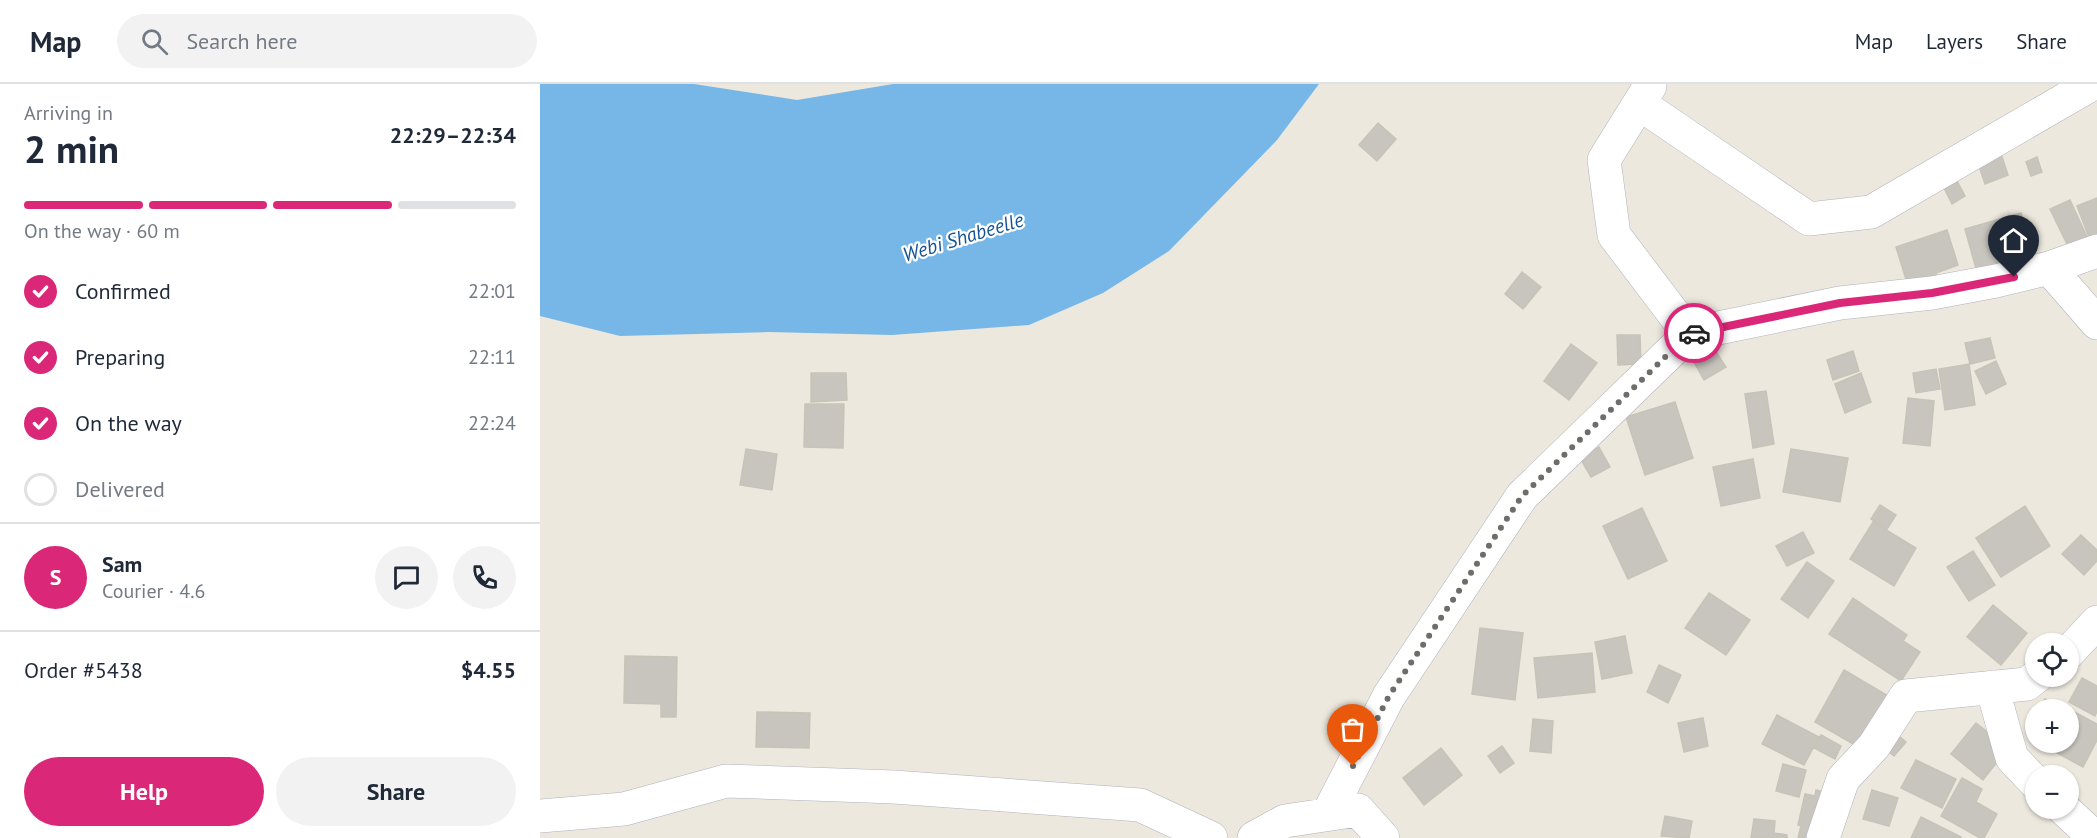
<!DOCTYPE html>
<html lang="en">
<head>
<meta charset="utf-8">
<style>
	:root { --surface:#fff; --page:#f2f2f3; --text:#1f2937; --muted:#747a83; --line:#e0e1e3; --accent:#db2777 }
	body { margin:0; font-family:"PT Sans",sans-serif; background:var(--page); color:var(--text); height:100vh; display:flex; flex-direction:column; font-size:22px; white-space:nowrap }
	* { box-sizing:border-box; margin:0 }
	p { font-size:20px; color:var(--muted) }
	.icon { flex:none; width:33px; height:33px; fill:none; stroke:currentColor; stroke-width:2; stroke-linecap:round; stroke-linejoin:round }
	.map { position:relative; flex:1; overflow:hidden }
	.side { display:flex; flex-direction:column; background:var(--surface); width:540px }
	.side>* { flex:none }
	.buttons { position:absolute; left:1485px; top:549px; display:grid; gap:12px }
	.buttons a { display:grid; place-items:center; width:54px; height:54px; border-radius:50%; background:var(--surface); box-shadow:0 2px 4px #0004; font-size:30px }
	.pin { position:absolute; display:grid; place-items:center; width:51px; height:51px; color:#fff; margin:-62px -26px; border-radius:50% 50% 50% 0; rotate:-45deg; box-shadow:0 0 6px #0007 }
	.pin .icon { rotate:45deg }
	.courier { position:absolute; display:grid; place-items:center; width:60px; height:60px; margin:-30px; border:4px solid #db2777; border-radius:50%; background:#fff; color:#222; box-shadow:0 2px 8px #0007 }
	.headline em { font-style:normal; font-weight:800 }
	.headline div { display:flex; flex-direction:column-reverse }
	.headline { display:flex; align-items:center; justify-content:space-between; height:102px; padding:0 24px }
	h1 { font-size:39px; font-weight:800; line-height:45px }
	.bar { display:grid; grid-template-columns:repeat(4,1fr); gap:9px 6px; align-content:center; height:72px; padding:0 24px }
	.bar i { height:8px; border-radius:4px; background:var(--line) }
	.bar .current { background:var(--accent) }
	.bar p { grid-column:span 4 }
	.line { display:flex; align-items:center; gap:15px; padding:0 24px; border-top:2px solid var(--line) }
	.line div { flex:1 }
	.round { display:grid; place-items:center; flex:none; width:63px; height:63px; border-radius:32px; background:var(--page) }
	ol { padding:0 24px; list-style:none }
	li { display:flex; align-items:center; gap:18px; height:66px }
	li p { margin-inline-start:auto }
	li .icon { padding:6px; border-radius:50%; background:var(--accent); color:#fff; stroke-width:4 }
	li:last-child { color:var(--muted) }
	li i { width:33px; height:33px; border:3px solid var(--line); border-radius:50% }
	.cta { display:flex; gap:12px; margin-top:auto; padding:12px 24px }
	.cta a { flex:1; height:69px; border-radius:36px; background:var(--accent); color:#fff; font-size:24px; font-weight:800; line-height:69px; text-align:center }
	.cta a+a { background:var(--page); color:var(--text) }
	header { display:flex; align-items:center; gap:36px; box-sizing:border-box; height:84px; padding:0 30px; background:var(--surface); border-bottom:2px solid var(--line) }
	header strong { font-size:28px }
	nav { display:flex; gap:33px; margin-inline-start:auto; font-size:21px }
	.search { width:420px; height:54px; background:var(--page); display:flex; align-items:center; gap:15px; box-sizing:border-box; padding:0 21px; border-radius:33px; color:var(--muted); font-size:22px }
	main { display:flex; flex:1; min-height:0 }
	.map>svg:first-child { display:block }
	.water { fill:#77b7e8 }
	.building { fill:#c7c5bd; stroke:#c7c4b7; stroke-width:1.5 }
	.lines { fill:none; stroke-linecap:round; stroke-linejoin:round }
	.minor-casing { stroke:#b1b1bd; stroke-width:34 }
	.minor { stroke:#fff; stroke-width:33 }
	.done { stroke:#6f6d6a; stroke-width:6; stroke-dasharray:0 10.8 }
	.route { stroke:#db2777; stroke-width:8 }
	.labels { text-anchor:middle; stroke-width:4.5; stroke-linejoin:round; paint-order:stroke }
	.water-label { font-size:20px; font-style:italic; fill:#155394; stroke:#fff }
</style>
</head>
<body>
<header>
<strong>Map</strong>
<div class="search"><svg class="icon" aria-label="search" viewBox="0 0 24 24"><circle cx="10" cy="10" r="6"/><path d="M15 15l6 6"/></svg>Search here</div>
<nav><a>Map</a><a>Layers</a><a>Share</a></nav>
</header>
<main>
<section class="side">
<div class="headline"><div><h1>2 min</h1><p>Arriving in</p></div><em>22:29–22:34</em></div>
<div class="bar"><i class="current"></i><i class="current"></i><i class="current"></i><i></i><p>On the way · 60 m</p></div>
<ol>
<li><svg class="icon" aria-label="check" viewBox="0 0 24 24"><path d="M5 12l5 5 9-10"/></svg>Confirmed<p>22:01</p></li>
<li><svg class="icon" aria-label="check" viewBox="0 0 24 24"><path d="M5 12l5 5 9-10"/></svg>Preparing<p>22:11</p></li>
<li><svg class="icon" aria-label="check" viewBox="0 0 24 24"><path d="M5 12l5 5 9-10"/></svg>On the way<p>22:24</p></li>
<li><i></i>Delivered</li>
</ol>
<div class="line" style="height:108px"><b class="round" style="background:var(--accent);color:#fff">S</b><div><b>Sam</b><p>Courier · 4.6</p></div><a class="round"><svg class="icon" aria-label="chat" viewBox="0 0 24 24"><path d="M4 5h16v11H9l-5 4z"/></svg></a><a class="round"><svg class="icon" aria-label="phone" viewBox="0 0 24 24"><path d="M5 4h4l2 5-3 2q2 4 5 5l2-3 5 2v4C11 20 4 13 5 4z"/></svg></a></div>
<div class="line" style="height:78px"><div>Order #5438</div><b>$4.55</b></div>
<div class="cta"><a>Help</a><a>Share</a></div>
</section>
<div class="map">
<svg width="1557" height="754" viewBox="0 0 1557 754">
	<rect width="100%" height="100%" fill="#ece8de"/>
	<!-- water -->
	<path class="water" d="M0 0H154L257 16 353 0H779L737 56 629 167 563 209 489 241 352 251 229 248 80 252 0 232Z"/>
	<!-- building -->
	<path class="building" d="M838 39 856 55 837 77 819 61Z
		M1461 70 1468 91 1445 100 1438 79Z
		M1497 73 1502 88 1491 92 1486 78Z
		M1417 97 1425 112 1412 120 1404 104Z
		M1557 114V153L1550 156 1537 122Z
		M1530 116 1547 153 1528 162 1510 125Z
		M1481 129 1492 173 1437 188 1425 145Z
		M1407 146 1418 181 1396 189 1398 196 1369 205 1356 163Z
		M982 188 1001 203 983 225 965 210Z
		M1077 251H1100L1101 280 1078 281Z
		M1450 254 1455 274 1430 280 1425 259Z
		M1031 260 1057 279 1029 316 1004 297Z
		M1175 266 1186 283 1164 296 1154 278Z
		M1313 267 1319 287 1293 296 1287 276Z
		M1456 277 1466 300 1446 310 1435 287Z
		M1429 280 1435 321 1405 326 1399 285Z
		M1396 285 1400 305 1376 309 1373 289Z
		M271 289H306L307 316 271 318Z
		M1321 289 1331 318 1305 329 1295 300Z
		M1226 307 1234 360 1213 364 1205 310Z
		M1368 314 1394 317 1390 362 1363 359Z
		M1135 318 1153 374 1105 391 1086 333Z
		M265 320H304L303 364 264 363Z
		M1059 363 1070 383 1051 393 1040 374Z
		M206 365 237 370 232 406 200 401Z
		M1251 365 1308 374 1300 418 1243 408Z
		M1213 375 1220 414 1181 422 1173 383Z
		M1340 421 1356 431 1347 445 1331 435Z
		M1485 422 1510 462 1461 493 1436 454Z
		M1102 424 1127 477 1088 495 1063 442Z
		M1333 438 1376 464 1354 502 1310 475Z
		M1263 448 1274 469 1247 482 1236 462Z
		M1541 451 1557 466V477L1544 491 1522 470Z
		M1433 467 1455 501 1429 517 1407 483Z
		M1267 478 1294 497 1268 534 1241 515Z
		M1169 509 1210 536 1186 571 1145 544Z
		M1313 514 1367 551 1363 557 1380 568 1361 597 1289 550Z
		M1453 521 1487 549 1461 581 1427 553Z
		M940 544 983 549 975 616 932 610Z
		M1085 552 1092 589 1062 595 1055 558Z
		M1052 569 1055 608 998 614 994 574Z
		M85 572 137 573 136 633H121V620L84 619Z
		M1119 581 1141 591 1128 619 1107 608Z
		M1304 586 1350 613 1320 664 1275 638Z
		M1542 594 1557 602V627L1555 632 1529 618Z
		M1505 615 1525 626H1500Z
		M1527 624 1557 640V656L1543 683 1517 669 1523 658H1528V626Z
		M217 628 270 629 269 664 216 663Z
		M1237 631 1279 653 1264 681 1222 660Z
		M1163 634 1168 662 1144 668 1138 639Z
		M993 635 1013 637 1011 669 990 667Z
		M1436 639 1468 664 1443 696 1411 670Z
		M1352 646 1366 658 1354 672 1340 661Z
		M1281 651 1301 662 1295 675 1274 664Z
		M962 662 974 679 960 689 948 672Z
		M901 664 922 691 884 721 863 694Z
		M1376 676 1416 695 1402 724 1361 704Z
		M1243 680 1266 686 1259 713 1236 707Z
		M1422 694 1442 705 1436 718 1457 730 1444 754H1440L1401 732Z
		M1276 706 1290 709 1279 754H1258L1261 742 1258 741 1265 710 1275 712Z
		M1332 706 1358 714 1349 742 1323 735Z
		M1125 732 1152 737 1149 754 1121 752Z
		M1381 733 1421 753 1420 754H1371Z
		M1214 735 1235 737 1234 749 1247 751V754H1211Z"/>
	<g class="lines">
		<!-- minor casing -->
		<g class="minor-casing">
			<path id="minor" d="M1110 2 1064 76 1074 151 1149 250
				M1100 20 1269 135 1331 128 1552 0
				M1509 184 1557 239
				M1528 569 1557 538
				M1452 603 1472 674 1496 699
				M1523 724 1555 754
				M818 726 792 722 849 612 982 412 1149 250 1300 219 1392 209 1456 197 1509 184 1557 167
				M0 732 84 725 186 697 354 703 600 721 671 754
				M714 754 745 737 818 726 843 754
				M1283 754 1303 695 1334 662 1366 612 1487 600 1497 592"/>
		</g>
		<!-- minor -->
		<use href="#minor" class="minor"/>
	</g>
	<g class="lines">
		<!-- done -->
		<path class="done" d="M813 682 849 612 982 412 1149 250 1154 249"/>
		<!-- route -->
		<path class="route" d="M1154 249 1300 219 1392 209 1474 193"/>
	</g>
	<g class="labels">
		<!-- water labels -->
		<g class="water-label">
			<text transform="translate(423 153) rotate(-17)" y="7">Webi Shabeelle</text>
		</g>
	</g>
</svg>
<div class="buttons">
<a><svg class="icon" aria-label="locate" viewBox="0 0 24 24"><circle cx="12" cy="12" r="6"/><path d="M12 2v4M12 18v4M2 12h4M18 12h4"/></svg></a>
<a>+</a>
<a>−</a>
</div>
<div class="pin" style="left:813px;top:682px;background:#ea580c"><svg class="icon" aria-label="bag" viewBox="0 0 24 24"><path d="M5 8h14l-1 12H6zM9 8a3 3 0 0 1 6 0"/></svg></div>
<div class="pin" style="left:1474px;top:193px;background:#1f2937"><svg class="icon" aria-label="home" viewBox="0 0 24 24"><path d="M3 11l9-7 9 7M6 9v11h12V9"/></svg></div>
<div class="courier" style="left:1154px;top:249px"><svg class="icon" aria-label="car" viewBox="0 0 24 24"><path d="M5 17H2v-5l4-1 3-4h7l3 4 3 1v5h-3M9 17h6M6 11h13"/><circle cx="7" cy="17" r="2"/><circle cx="17" cy="17" r="2"/></svg></div>
</div>
</main>
</body>
</html>
